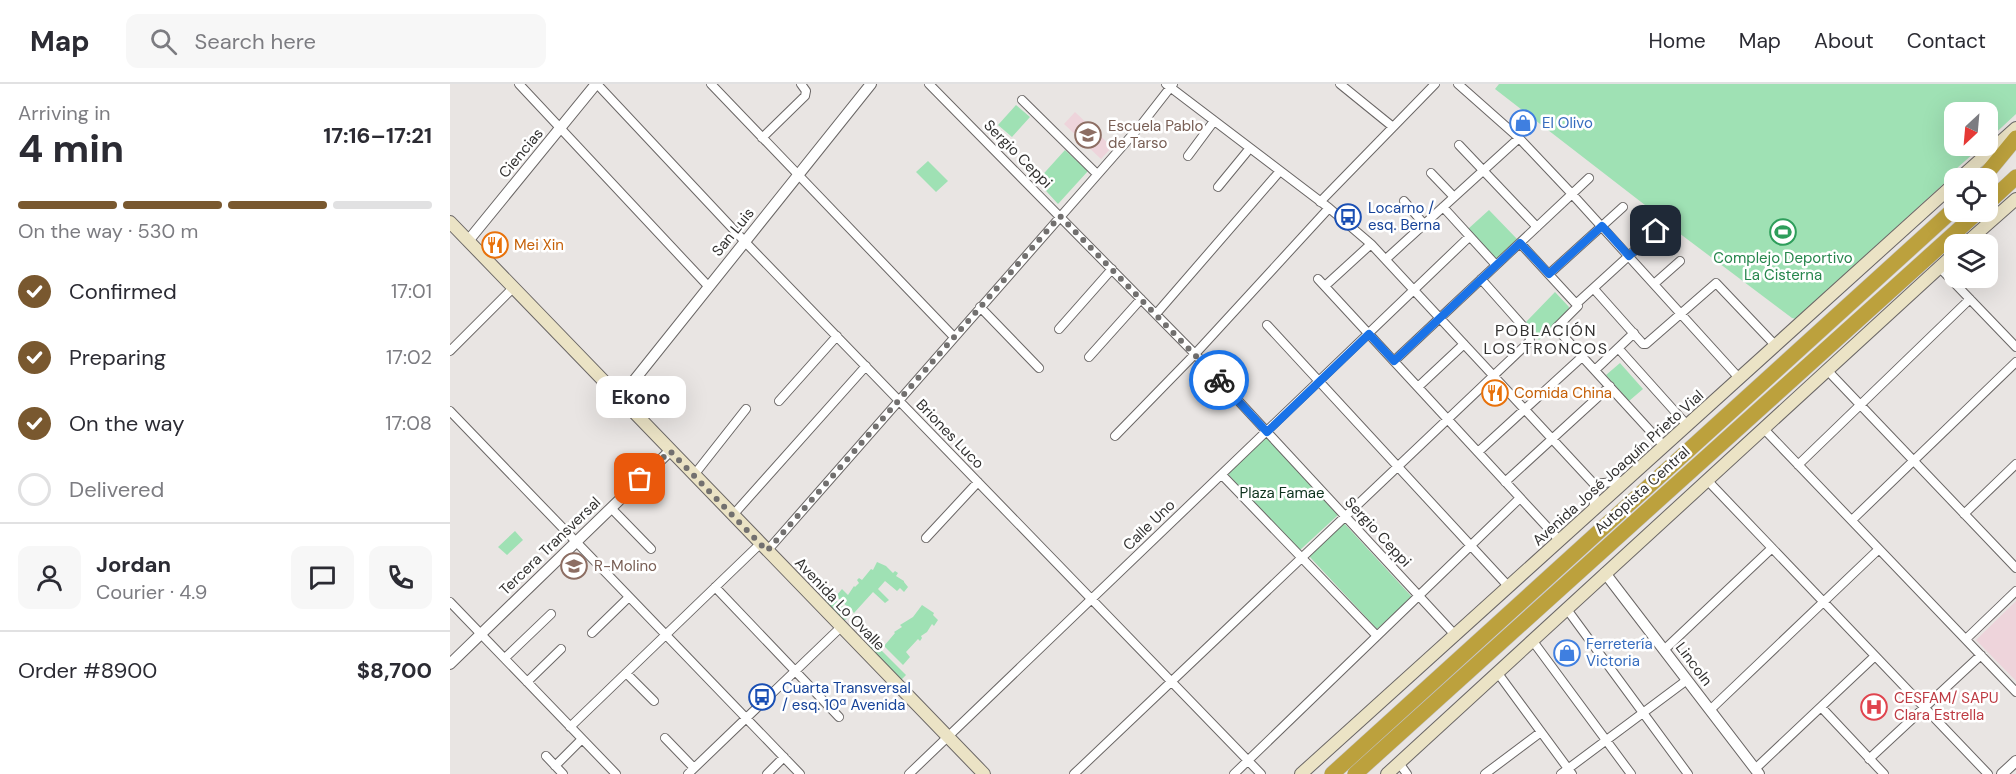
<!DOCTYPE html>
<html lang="en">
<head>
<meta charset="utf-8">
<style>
	:root { --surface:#fff; --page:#f7f7f7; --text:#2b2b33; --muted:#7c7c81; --line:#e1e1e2; --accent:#79582f }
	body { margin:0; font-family:"DM Sans",sans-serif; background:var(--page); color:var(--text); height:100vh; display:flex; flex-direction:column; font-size:22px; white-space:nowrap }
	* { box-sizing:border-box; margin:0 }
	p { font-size:20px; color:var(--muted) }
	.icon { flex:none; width:33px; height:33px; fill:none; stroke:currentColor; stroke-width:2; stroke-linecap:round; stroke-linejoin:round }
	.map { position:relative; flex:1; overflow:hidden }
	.drawer { display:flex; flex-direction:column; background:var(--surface); width:450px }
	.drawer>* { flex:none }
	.needle { width:39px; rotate:206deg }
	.fabs { position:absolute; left:1494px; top:18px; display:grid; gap:12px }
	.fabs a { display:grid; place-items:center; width:54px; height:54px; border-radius:12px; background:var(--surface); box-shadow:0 6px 24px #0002; font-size:30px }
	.pin { position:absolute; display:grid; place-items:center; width:51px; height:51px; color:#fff; margin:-26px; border-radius:12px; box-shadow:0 3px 9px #0006 }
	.courier { position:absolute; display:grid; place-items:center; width:60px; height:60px; margin:-30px; border:4px solid #1a73e8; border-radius:50%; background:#fff; color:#222; box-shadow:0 2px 8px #0007 }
	.bubble { position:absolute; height:42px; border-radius:12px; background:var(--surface); box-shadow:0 6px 24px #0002; font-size:20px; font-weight:700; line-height:42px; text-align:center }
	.overview em { font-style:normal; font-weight:700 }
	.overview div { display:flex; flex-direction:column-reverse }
	.overview { display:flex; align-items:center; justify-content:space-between; height:102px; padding:0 18px }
	h1 { font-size:39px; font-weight:700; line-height:45px }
	.bar { display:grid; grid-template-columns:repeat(4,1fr); gap:9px 6px; align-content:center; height:72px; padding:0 18px }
	.bar i { height:8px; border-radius:4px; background:var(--line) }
	.bar .selected { background:var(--accent) }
	.bar p { grid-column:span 4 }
	.line { display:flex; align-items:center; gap:15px; padding:0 18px; border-top:2px solid var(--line) }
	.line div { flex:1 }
	.round { display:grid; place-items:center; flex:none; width:63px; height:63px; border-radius:12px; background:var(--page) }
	ol { padding:0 18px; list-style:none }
	li { display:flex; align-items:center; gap:18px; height:66px }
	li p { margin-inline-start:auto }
	li .icon { padding:6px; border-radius:50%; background:var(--accent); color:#fff; stroke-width:4 }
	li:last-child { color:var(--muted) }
	li i { width:33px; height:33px; border:3px solid var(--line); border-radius:50% }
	header { display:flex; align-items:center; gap:36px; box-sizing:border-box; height:84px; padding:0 30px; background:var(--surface); border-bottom:2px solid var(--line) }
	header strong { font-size:28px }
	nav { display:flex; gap:33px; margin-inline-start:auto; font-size:21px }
	.search { width:420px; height:54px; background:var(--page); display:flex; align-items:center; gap:15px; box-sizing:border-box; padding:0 21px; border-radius:12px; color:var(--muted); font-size:22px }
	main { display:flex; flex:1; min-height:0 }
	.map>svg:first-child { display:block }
	.education { fill:#eed4db }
	.green { fill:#9fe1b4 }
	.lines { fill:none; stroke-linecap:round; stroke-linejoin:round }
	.minor-casing { stroke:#6a6665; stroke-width:10 }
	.tertiary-casing { stroke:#6a6665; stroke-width:12 }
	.secondary-casing { stroke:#6a6665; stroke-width:14 }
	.motorway-casing { stroke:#c2c1c1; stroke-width:16 }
	.minor { stroke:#fff; stroke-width:8 }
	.tertiary { stroke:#fff; stroke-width:10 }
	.secondary { stroke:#ebe3c5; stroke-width:12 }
	.motorway { stroke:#bca13d; stroke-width:15 }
	.done { stroke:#72706f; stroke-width:6; stroke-dasharray:0 10.8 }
	.route { stroke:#1a73e8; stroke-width:8 }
	.labels { text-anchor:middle; stroke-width:5; stroke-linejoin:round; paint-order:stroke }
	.shop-label { font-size:15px; fill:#366cbe; stroke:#fff; text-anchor:start }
	.education-label { font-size:15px; fill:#785e54; stroke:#fff; text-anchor:start }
	.street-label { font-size:15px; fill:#323130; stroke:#fff }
	.transit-label { font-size:15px; fill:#164399; stroke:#fff; text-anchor:start }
	.food-label { font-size:15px; fill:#c56008; stroke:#fff; text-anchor:start }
	.leisure-label { font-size:15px; fill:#27864d; stroke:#fff }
	.park-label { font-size:15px; fill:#0d321d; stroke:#fff }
	.health-label { font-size:15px; fill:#be3a42; stroke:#fff; text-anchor:start }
	.neighbourhood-label { font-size:16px; letter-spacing:1.5px; fill:#323130; stroke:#fff }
</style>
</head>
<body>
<header>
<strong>Map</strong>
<div class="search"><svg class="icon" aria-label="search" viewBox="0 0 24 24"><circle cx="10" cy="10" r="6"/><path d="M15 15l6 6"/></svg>Search here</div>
<nav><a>Home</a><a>Map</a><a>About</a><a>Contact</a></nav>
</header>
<main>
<section class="drawer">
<div class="overview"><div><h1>4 min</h1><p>Arriving in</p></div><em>17:16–17:21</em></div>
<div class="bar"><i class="selected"></i><i class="selected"></i><i class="selected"></i><i></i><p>On the way · 530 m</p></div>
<ol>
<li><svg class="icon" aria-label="check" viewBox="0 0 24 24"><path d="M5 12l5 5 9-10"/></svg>Confirmed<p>17:01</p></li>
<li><svg class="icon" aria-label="check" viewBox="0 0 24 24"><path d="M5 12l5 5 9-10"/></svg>Preparing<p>17:02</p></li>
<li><svg class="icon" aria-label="check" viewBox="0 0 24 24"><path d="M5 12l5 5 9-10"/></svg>On the way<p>17:08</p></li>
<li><i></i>Delivered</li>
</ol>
<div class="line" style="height:108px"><a class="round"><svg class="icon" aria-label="person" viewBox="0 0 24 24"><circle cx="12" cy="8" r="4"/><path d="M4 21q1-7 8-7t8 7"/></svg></a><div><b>Jordan</b><p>Courier · 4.9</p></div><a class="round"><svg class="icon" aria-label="chat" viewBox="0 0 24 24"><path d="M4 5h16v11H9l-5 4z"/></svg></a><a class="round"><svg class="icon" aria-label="phone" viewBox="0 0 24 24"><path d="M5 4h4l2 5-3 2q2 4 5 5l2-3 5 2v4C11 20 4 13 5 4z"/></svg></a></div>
<div class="line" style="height:78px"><div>Order #8900</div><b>$8,700</b></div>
</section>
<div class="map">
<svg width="1566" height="690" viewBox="0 0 1566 690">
	<rect width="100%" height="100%" fill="#e9e5e3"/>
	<!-- education -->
	<path class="education" d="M625 28 662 63 651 75 614 40Z
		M127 470 136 479 122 494 112 485Z
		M1566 517V597L1526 556Z"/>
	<!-- green -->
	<path class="green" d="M1049 0H1566V30L1538 56V28H1504V62H1532L1498 92 1500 94 1346 235 1342 234 1225 146 1226 145 1045 5Z
		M566 21 580 33 562 53 548 41Z
		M615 66 638 87 608 120 587 97Z
		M478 77 498 97 486 108 466 88Z
		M1039 126 1067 155 1046 175 1018 145Z
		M1105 208 1119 223 1118 227 1089 256 1076 238Z
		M1170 279 1193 305 1179 317 1156 291Z
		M815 352 888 431 850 466 776 388Z
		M893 438 962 513 927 545 858 471Z
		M65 447 73 456 57 471 48 463Z
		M427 478 436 482 443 489 445 487 448 489 446 492 454 497V498L458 503 454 508 450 504 447 507 435 497 428 505 439 516 435 519 423 508 404 529 386 512 392 505 398 511 404 502 405 503 409 499 407 496 409 494 412 496 421 485 423 486Z
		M381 511 401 531 394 537 375 517Z
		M472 521 484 529 483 531 488 536 484 542 482 540 477 548 471 552 472 554 470 557 468 555 456 568 460 573 453 581 434 562 445 549 444 548 452 543 450 541 463 533Z
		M422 557 456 591 451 596 417 561Z"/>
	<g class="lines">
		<!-- minor casing -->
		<g class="minor-casing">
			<path id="minor" d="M69 0 259 203
				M147 0 299 162 811 690
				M261 0 504 253
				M479 0 745 270 1006 552
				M716 0 879 124 921 160 1144 400 1145 411 1143 427
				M890 0 943 43
				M1008 0 1069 54 1122 110 1289 294
				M572 16 647 90
				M312 54 355 12 356 7 351 0
				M1009 61 1087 143
				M738 72 764 37
				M981 89 1004 113
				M768 103 800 64
				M954 117 974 140
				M870 118 985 0
				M993 123 1046 181
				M1070 159 1128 222 1106 244 1214 362
				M936 175 1069 54
				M1490 184 1566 263
				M1099 190 1173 123
				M868 195 1110 457
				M1204 200 1230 177
				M875 202 921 160
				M1144 205 1193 260H1196L1266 199 1325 261
				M1126 220 1206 147
				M530 223 589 284
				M706 230 830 87
				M817 241 1059 503
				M609 245 662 185
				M1168 264 1237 341
				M0 267 63 204
				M639 273 691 215
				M944 277 1139 94
				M1145 286 1184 249
				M1377 286 1566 484
				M968 303 1014 260
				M329 317 387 252
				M0 327 350 690
				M1313 344 1566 608
				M665 352 745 270 879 124
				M1028 368 1133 272
				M1348 381 1520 215
				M244 391 296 325
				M772 391 927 552
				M1257 396 1538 690
				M1055 398 1160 302
				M1144 400 1173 397
				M161 424 201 465
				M1514 430 1566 380
				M283 431 416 282
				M1402 436 1566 278
				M476 454 528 398
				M317 467 691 41 723 0
				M265 503 389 633
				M0 518 166 690
				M1116 524 1238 690
				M142 549 179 513
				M1516 555 1566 507
				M1082 556 1181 690
				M1214 566 1322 464
				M55 574 101 530
				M1047 588 1122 690
				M176 589 204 617
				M77 598 111 565
				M1371 623 1434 690
				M1260 626 1429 465
				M120 643 310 460
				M215 654 244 684
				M96 672 113 690
				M1419 675 1531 571
				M949 679 957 690
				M105 682 132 655
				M1305 685 1425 572
				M238 690 391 543
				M317 690 334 673
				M459 690 1019 153
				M624 690 1080 257 1079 249 1031 195
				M784 690 1070 414
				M1035 690 1091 648
				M1111 690 1237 596"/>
		</g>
		<!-- tertiary casing -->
		<g class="tertiary-casing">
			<path id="tertiary" d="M18 157 146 0
				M170 314 421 0
				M1155 489 1309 690
				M0 580 220 367
				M1552 690 1566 677"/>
		</g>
		<!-- secondary casing -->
		<g class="secondary-casing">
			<path id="secondary" d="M1510 94 1566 44
				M0 138 534 690
				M1515 160 1566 115
				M851 690 1504 100
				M937 690 1504 170"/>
		</g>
		<!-- motorway casing -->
		<g class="motorway-casing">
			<path id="motorway" d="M1533 94 1566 54
				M1538 119 1566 93
				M882 690 1504 125
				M905 690 1528 128"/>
		</g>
		<!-- minor -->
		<use href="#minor" class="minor"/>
		<!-- tertiary -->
		<use href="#tertiary" class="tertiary"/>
		<!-- secondary -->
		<use href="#secondary" class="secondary"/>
		<!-- motorway -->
		<use href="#motorway" class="motorway"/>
	</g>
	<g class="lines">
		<!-- done -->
		<path class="done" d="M190 395 220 367 317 467 610 132 769 296"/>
		<!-- route -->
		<path class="route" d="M769 296 817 348 919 250 944 277 1070 159 1099 190 1152 142 1179 172 1206 147"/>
	</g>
	<!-- icons -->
	<defs>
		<g id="shop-ring" transform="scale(1.35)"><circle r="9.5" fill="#fff" stroke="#3f7fe0" stroke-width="1.5"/><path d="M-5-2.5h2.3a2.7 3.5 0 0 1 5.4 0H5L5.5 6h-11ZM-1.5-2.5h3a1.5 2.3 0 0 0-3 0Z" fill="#3f7fe0"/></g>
		<g id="school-ring" transform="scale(1.35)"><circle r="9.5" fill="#fff" stroke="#8d6e63" stroke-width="1.5"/><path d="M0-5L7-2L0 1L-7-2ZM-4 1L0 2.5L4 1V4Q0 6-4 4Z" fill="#8d6e63"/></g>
		<g id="bus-ring" transform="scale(1.35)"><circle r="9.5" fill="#fff" stroke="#1a4fb4" stroke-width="1.5"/><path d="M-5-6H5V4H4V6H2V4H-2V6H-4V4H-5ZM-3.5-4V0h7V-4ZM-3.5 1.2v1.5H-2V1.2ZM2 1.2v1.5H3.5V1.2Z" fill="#1a4fb4"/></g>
		<g id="stadium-ring" transform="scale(1.35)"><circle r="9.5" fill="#fff" stroke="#2e9e5b" stroke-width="1.5"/><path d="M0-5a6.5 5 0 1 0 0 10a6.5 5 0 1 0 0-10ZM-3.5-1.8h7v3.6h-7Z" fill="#2e9e5b"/></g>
		<g id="restaurant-ring" transform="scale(1.35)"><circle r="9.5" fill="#fff" stroke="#e8710a" stroke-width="1.5"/><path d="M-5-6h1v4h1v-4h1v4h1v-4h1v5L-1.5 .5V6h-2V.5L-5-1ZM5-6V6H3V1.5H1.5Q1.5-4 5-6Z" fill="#e8710a"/></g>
		<g id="hospital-ring" transform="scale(1.35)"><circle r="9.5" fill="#fff" stroke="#e0444e" stroke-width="1.5"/><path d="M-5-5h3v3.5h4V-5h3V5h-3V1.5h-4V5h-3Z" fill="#e0444e"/></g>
	</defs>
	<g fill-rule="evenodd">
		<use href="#shop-ring" x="1073" y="39"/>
		<use href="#school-ring" x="638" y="51"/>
		<use href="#bus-ring" x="898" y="133"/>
		<use href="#stadium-ring" x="1333" y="148"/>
		<use href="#restaurant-ring" x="45" y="161"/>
		<use href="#restaurant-ring" x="1045" y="309"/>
		<use href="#school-ring" x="124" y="482"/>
		<use href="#shop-ring" x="1117" y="569"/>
		<use href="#bus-ring" x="312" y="613"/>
		<use href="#hospital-ring" x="1424" y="623"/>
	</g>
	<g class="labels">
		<!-- shop labels -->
		<g class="shop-label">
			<text x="1092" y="44">El Olivo</text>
			<text x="1136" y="565">Ferretería<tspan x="1136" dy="17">Victoria</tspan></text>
		</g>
		<!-- education labels -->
		<g class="education-label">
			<text x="658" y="47">Escuela Pablo<tspan x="658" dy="17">de Tarso</tspan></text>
			<text x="144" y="487">R-Molino</text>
		</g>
		<!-- street labels -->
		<g class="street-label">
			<text transform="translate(71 69) rotate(-50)" y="5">Ciencias</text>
			<text transform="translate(568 70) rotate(45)" y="5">Sergio Ceppi</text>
			<text transform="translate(283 148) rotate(-51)" y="5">San Luis</text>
			<text transform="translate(500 350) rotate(46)" y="5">Briones Luco</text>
			<text transform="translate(1168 384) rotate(-42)" y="5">Avenida José Joaquín Prieto Vial</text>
			<text transform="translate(1192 406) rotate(-42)" y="5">Autopista Central</text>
			<text transform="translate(699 441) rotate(-44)" y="5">Calle Uno</text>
			<text transform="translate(928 448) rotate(47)" y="5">Sergio Ceppi</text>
			<text transform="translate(100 462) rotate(-44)" y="5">Tercera Transversal</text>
			<text transform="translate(390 520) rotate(46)" y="5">Avenida Lo Ovalle</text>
			<text transform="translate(1244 580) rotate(53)" y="5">Lincoln</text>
		</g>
		<!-- transit labels -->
		<g class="transit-label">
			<text x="918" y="129">Locarno /<tspan x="918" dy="17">esq. Berna</tspan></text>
			<text x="332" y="609">Cuarta Transversal<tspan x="332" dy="17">/ esq. 10ª Avenida</tspan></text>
		</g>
		<!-- food labels -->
		<g class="food-label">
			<text x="64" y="166">Mei Xin</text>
			<text x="1064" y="314">Comida China</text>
		</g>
		<!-- leisure labels -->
		<g class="leisure-label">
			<text x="1333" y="179">Complejo Deportivo<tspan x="1333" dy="17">La Cisterna</tspan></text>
		</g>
		<!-- park labels -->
		<g class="park-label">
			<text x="832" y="414">Plaza Famae</text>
		</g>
		<!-- health labels -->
		<g class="health-label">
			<text x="1444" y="619">CESFAM/ SAPU<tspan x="1444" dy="17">Clara Estrella</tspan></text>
		</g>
		<!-- neighbourhood labels -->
		<g class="neighbourhood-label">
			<text x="1096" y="252">POBLACIÓN<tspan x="1096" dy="18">LOS TRONCOS</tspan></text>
		</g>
	</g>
</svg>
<div class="fabs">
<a><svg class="needle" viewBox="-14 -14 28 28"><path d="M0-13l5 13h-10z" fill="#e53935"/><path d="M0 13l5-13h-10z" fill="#7c7c81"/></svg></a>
<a><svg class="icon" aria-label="locate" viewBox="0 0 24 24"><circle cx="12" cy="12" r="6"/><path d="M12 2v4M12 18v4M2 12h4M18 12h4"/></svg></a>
<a><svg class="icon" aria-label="layers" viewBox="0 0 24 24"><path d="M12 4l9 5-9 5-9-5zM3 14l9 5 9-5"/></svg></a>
</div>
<div class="pin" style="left:190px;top:395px;background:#ea580c"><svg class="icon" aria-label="bag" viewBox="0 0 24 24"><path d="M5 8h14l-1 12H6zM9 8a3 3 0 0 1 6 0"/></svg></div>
<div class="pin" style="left:1206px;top:147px;background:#1f2937"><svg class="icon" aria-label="home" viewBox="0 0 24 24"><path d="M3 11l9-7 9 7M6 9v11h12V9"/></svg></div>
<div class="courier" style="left:769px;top:296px"><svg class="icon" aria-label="bike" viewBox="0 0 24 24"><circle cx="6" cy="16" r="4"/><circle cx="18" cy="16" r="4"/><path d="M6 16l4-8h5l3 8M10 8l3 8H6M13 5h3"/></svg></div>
<div class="bubble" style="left:146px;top:292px;width:90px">Ekono</div>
</div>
</main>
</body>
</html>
